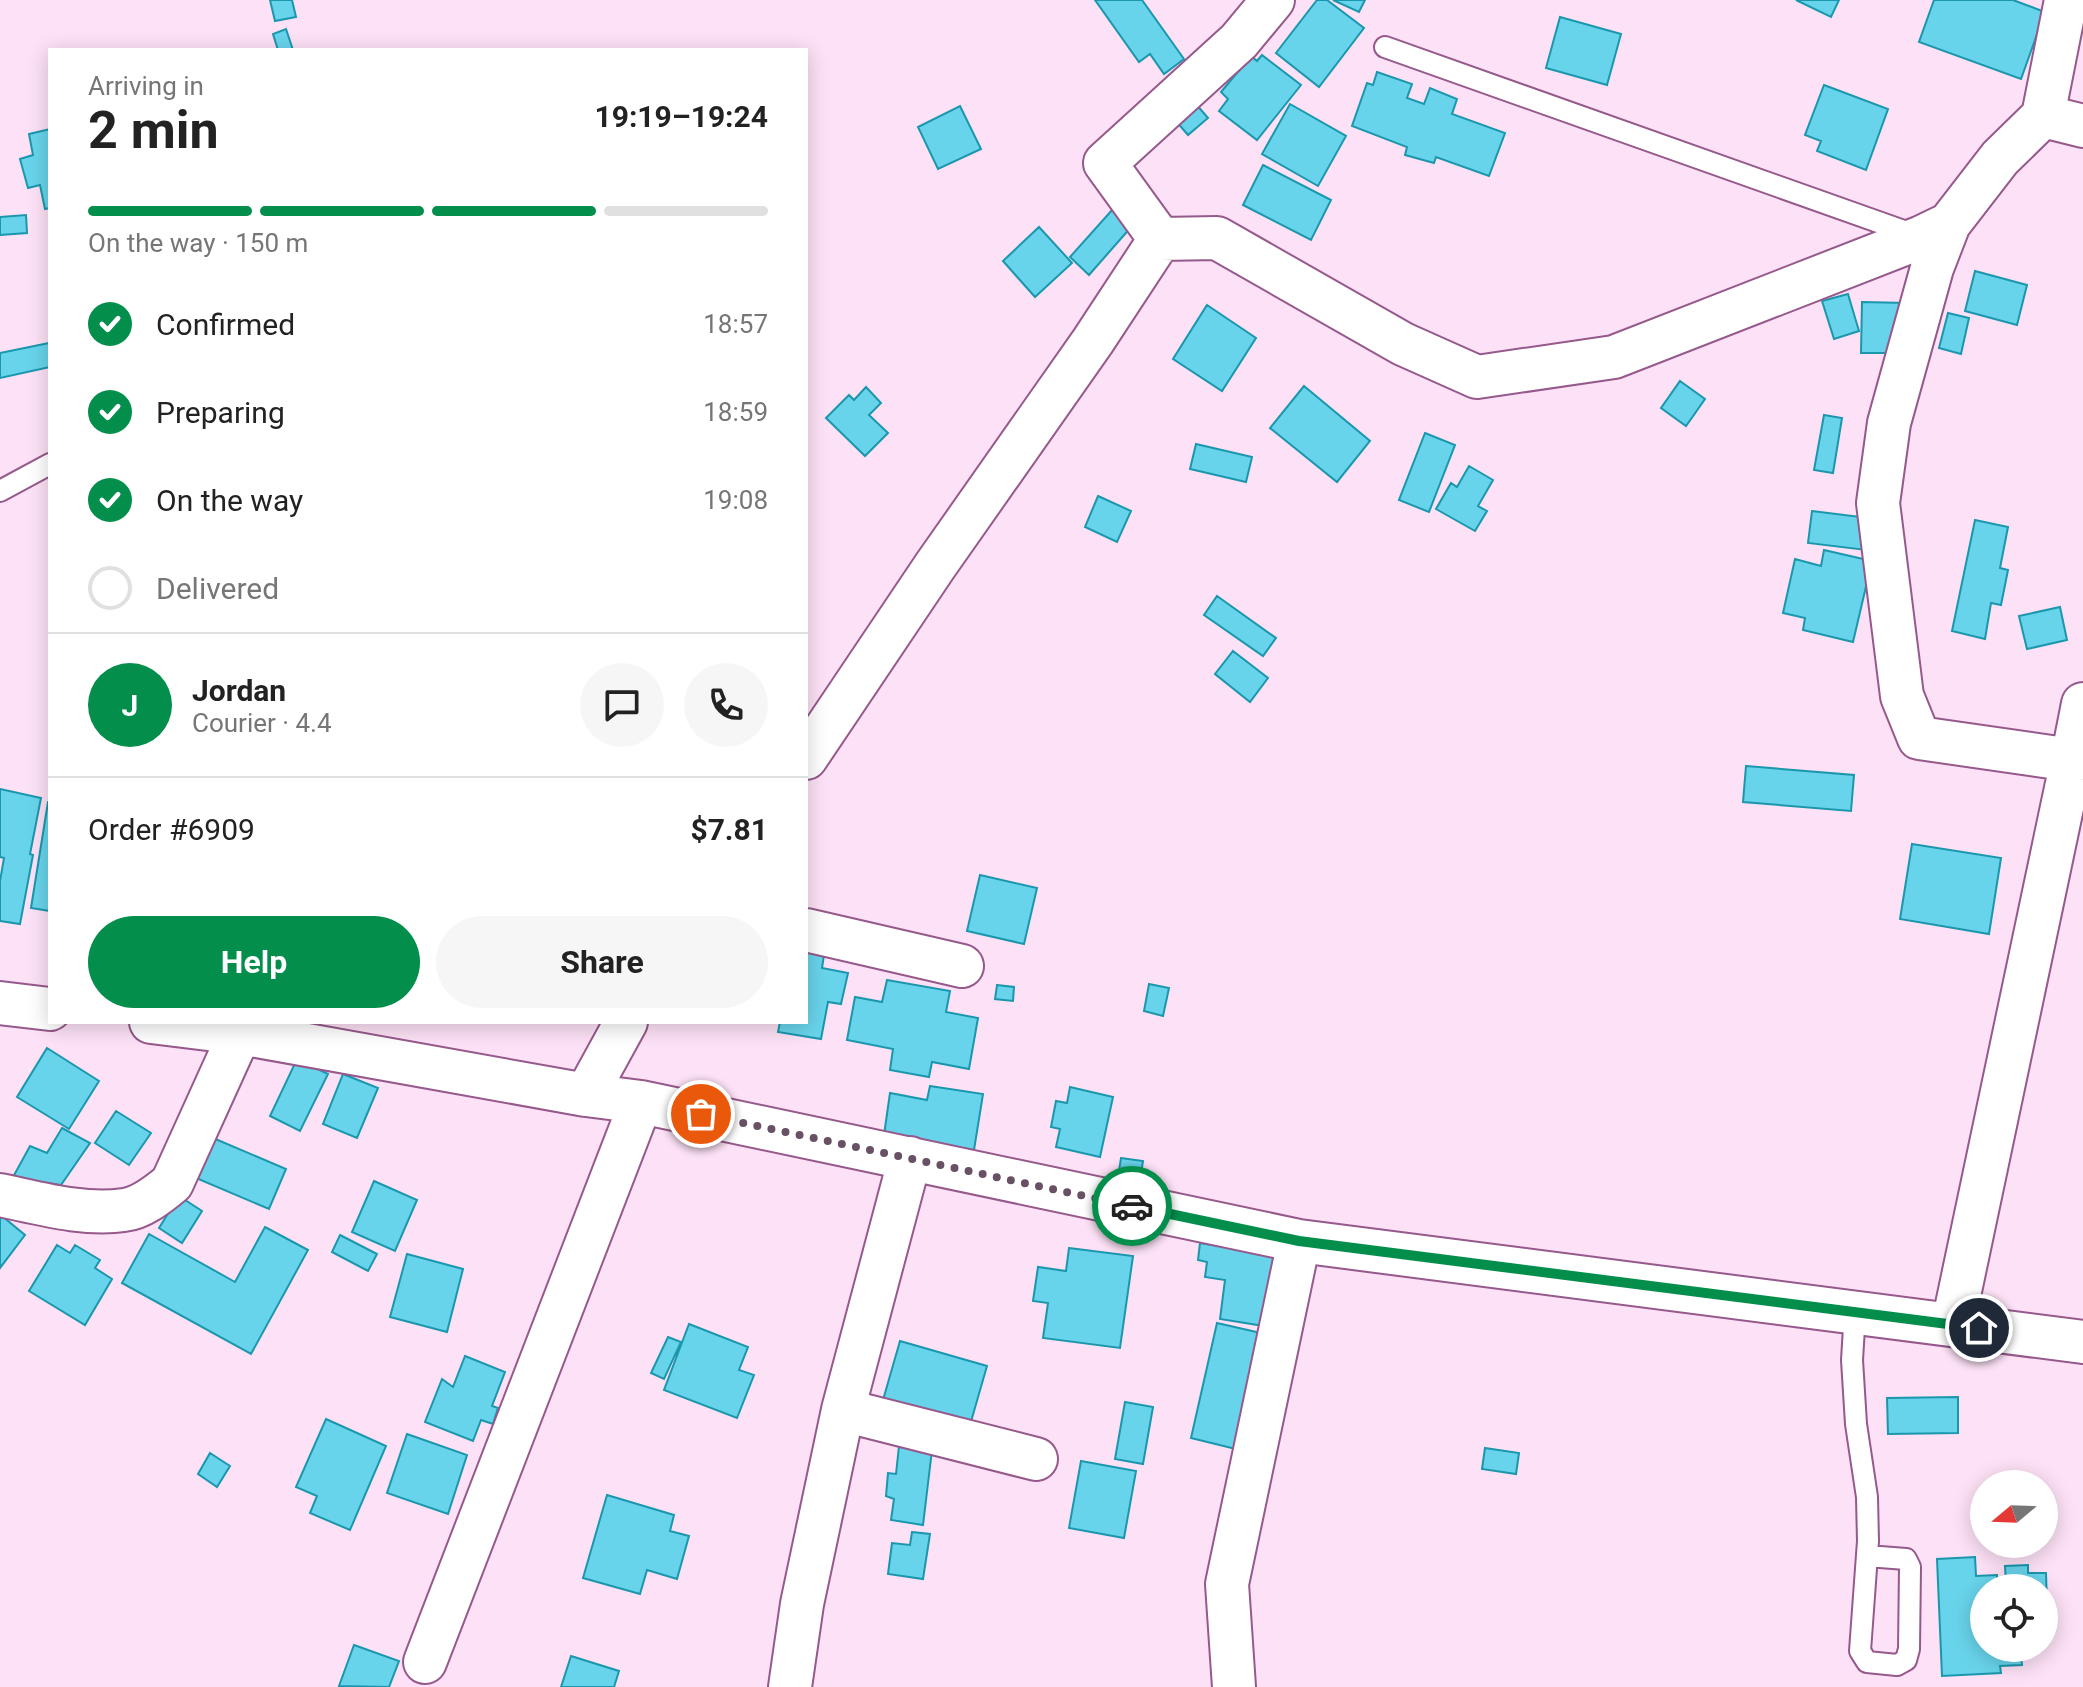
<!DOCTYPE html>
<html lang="en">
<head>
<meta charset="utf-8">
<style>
	:root { --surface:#fff; --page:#f6f6f6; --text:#222; --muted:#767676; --line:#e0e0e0; --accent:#038e4c }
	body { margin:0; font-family:Roboto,sans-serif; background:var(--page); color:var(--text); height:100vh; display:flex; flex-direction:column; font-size:30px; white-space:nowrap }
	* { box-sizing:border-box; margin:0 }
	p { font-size:26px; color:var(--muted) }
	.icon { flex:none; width:44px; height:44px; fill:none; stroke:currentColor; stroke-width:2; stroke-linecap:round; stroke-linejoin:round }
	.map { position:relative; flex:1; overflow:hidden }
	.panel { position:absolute; left:48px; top:48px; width:760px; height:976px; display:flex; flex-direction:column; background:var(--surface); border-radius:0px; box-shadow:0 4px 20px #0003 }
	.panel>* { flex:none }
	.needle { width:52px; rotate:251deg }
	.fabs { position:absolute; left:1970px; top:1470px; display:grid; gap:16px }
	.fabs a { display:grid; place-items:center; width:88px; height:88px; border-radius:50%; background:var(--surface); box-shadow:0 4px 20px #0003; font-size:40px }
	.pin { position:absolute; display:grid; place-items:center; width:68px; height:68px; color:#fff; margin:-34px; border:4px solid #fff; border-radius:50%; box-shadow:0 2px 8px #0007 }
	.courier { position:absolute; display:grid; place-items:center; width:80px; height:80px; margin:-40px; border:6px solid #038e4c; border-radius:50%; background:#fff; color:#222; box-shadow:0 2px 10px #0007 }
	.head em { font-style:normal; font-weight:700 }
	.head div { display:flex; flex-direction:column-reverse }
	.head { display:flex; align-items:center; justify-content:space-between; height:136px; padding:0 40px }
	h1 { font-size:52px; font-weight:700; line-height:60px }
	.bar { display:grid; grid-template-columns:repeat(4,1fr); gap:12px 8px; align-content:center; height:96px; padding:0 40px }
	.bar i { height:10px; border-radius:6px; background:var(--line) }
	.bar .selected { background:var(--accent) }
	.bar p { grid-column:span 4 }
	.line { display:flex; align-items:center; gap:20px; padding:0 40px; border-top:2px solid var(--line) }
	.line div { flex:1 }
	.round { display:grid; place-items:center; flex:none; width:84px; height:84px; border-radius:42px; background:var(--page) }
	ol { padding:0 40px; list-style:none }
	li { display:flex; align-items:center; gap:24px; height:88px }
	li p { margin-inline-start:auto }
	li .icon { padding:8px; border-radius:50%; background:var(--accent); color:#fff; stroke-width:4 }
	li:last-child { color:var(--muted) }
	li i { width:44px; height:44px; border:4px solid var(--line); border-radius:50% }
	.button { display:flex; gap:16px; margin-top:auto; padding:16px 40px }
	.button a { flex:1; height:92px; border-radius:48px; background:var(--accent); color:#fff; font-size:32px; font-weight:700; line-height:92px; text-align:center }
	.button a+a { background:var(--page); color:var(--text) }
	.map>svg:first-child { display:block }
	.building { fill:#68d4eb; stroke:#1a97ad; stroke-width:2 }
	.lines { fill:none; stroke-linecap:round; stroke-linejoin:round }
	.lane-casing { stroke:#96598b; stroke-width:24 }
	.street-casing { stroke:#96598b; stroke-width:46 }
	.lane { stroke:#fff; stroke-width:20 }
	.street { stroke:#fff; stroke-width:42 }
	.done { stroke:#685164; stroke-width:8; stroke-dasharray:0 14.4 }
	.route { stroke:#038e4c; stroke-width:10 }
</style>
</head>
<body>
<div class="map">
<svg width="2083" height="1687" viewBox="0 0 2083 1687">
	<rect width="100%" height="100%" fill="#fde1f6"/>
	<!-- building -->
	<path class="building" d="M270 0H292L296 17 275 21Z
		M1095 0H1142L1184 59 1164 74 1150 54 1139 62Z
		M1317 0H1327L1364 28 1319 87 1276 53Z
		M1333 0H1365L1359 12Z
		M1796 0H1839L1831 17Z
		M1934 0H2013L2045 12 2021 79 1919 42Z
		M1560 17 1621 34 1607 85 1546 68Z
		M286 29 293 50H278L273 34Z
		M1262 55 1301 85 1257 140 1219 111 1228 99 1221 92 1251 56 1257 61Z
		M1377 72 1412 84 1407 98 1424 104 1430 88 1457 99 1452 114 1505 133 1489 176 1436 157 1434 163 1405 155 1407 147 1352 126 1367 83 1373 85Z
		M1824 85 1888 109 1866 170 1817 151 1821 141 1805 135Z
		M1189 96 1208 118 1188 135 1169 113Z
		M1290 104 1346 136 1318 186 1262 154Z
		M960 106 981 149 938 169 918 127Z
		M50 129V208L45 209 40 185 28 188 20 159 33 155 29 134Z
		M1263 165 1331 200 1311 240 1243 205Z
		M1113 209 1132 226 1089 275 1070 257Z
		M26 215 27 233 0 235V217Z
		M1039 227 1072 263 1035 297 1003 261Z
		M1975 271 2027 285 2017 325 1965 311Z
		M1848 294 1859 331 1834 339 1822 301Z
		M1862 302 1907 303V353H1861Z
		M1207 305 1256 338 1222 391 1173 359Z
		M1948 313 1969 318 1961 354 1939 348Z
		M49 343 50 367 0 378V353Z
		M1680 381 1705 399 1686 426 1661 408Z
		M1304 386 1370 441 1337 482 1270 428Z
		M866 387 881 403 869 415 888 433 865 456 826 418 849 395 854 400Z
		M1824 415 1842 418 1833 473 1814 470Z
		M1425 433 1455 445 1429 512 1399 500Z
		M1196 444 1252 457 1246 482 1190 469Z
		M1469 466 1493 480 1478 506 1487 511 1475 531 1436 509 1451 483 1457 487Z
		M1098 496 1131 511 1117 542 1085 527Z
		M1812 511 1869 518 1866 550 1808 543Z
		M1975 520 2008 527 2000 568 2008 570 2001 605 1991 603 1985 639 1952 631Z
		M1824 550 1872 561 1853 642 1803 630 1805 618 1783 613 1795 559 1821 566Z
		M1217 596 1276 638 1263 656 1204 615Z
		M2060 607 2067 640 2027 649 2019 616Z
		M1233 651 1268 678 1250 702 1215 674Z
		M1746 766 1854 775 1851 811 1743 802Z
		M0 789 41 798 30 854 33 855 20 924 0 921V881L4 858 0 857Z
		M48 802H50V911L31 908Z
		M1912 844 2001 858 1989 934 1900 919Z
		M980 875 1037 888 1024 944 967 931Z
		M806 952 824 955 822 968 848 973 841 1004 828 1002 821 1039 778 1032 780 1022H806Z
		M887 980 950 991 946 1012 978 1018 969 1069 932 1062 929 1077 890 1070 893 1049 847 1040 855 997 882 1002Z
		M1149 984 1169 988 1163 1016 1144 1011Z
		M997 985 1014 987 1013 1001 995 999Z
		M47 1048 99 1081 69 1129 17 1097Z
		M297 1059 328 1074 300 1131 270 1116Z
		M343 1074 378 1088 357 1138 323 1124Z
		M930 1086 983 1094 974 1150 884 1135 890 1093 927 1100Z
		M1070 1087 1113 1097 1100 1157 1056 1147 1060 1129 1051 1127 1056 1101 1067 1103Z
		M116 1111 151 1133 129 1165 95 1143Z
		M62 1128 90 1143 61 1185 12 1179 30 1146 47 1153Z
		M213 1138 286 1169 269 1209 196 1178Z
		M1121 1158 1143 1161 1140 1180 1118 1177Z
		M374 1181 417 1200 395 1251 352 1232Z
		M179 1196 202 1211 182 1243 159 1228Z
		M2 1216 25 1235 0 1268V1219Z
		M265 1227 308 1250 251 1354 122 1283 149 1234 235 1282Z
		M340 1235 377 1254 368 1271 332 1252Z
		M1200 1243 1274 1255 1264 1326 1220 1319 1225 1280 1205 1277 1207 1262 1198 1260Z
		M57 1245 70 1253 75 1245 100 1260 95 1268 112 1279 85 1325 29 1291Z
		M1069 1248 1133 1256 1120 1348 1043 1338 1048 1303 1033 1301 1038 1267 1066 1271Z
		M407 1254 463 1269 447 1332 390 1317Z
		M1217 1323 1274 1336 1248 1452 1191 1438Z
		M689 1324 748 1347 739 1370 754 1375 737 1418 664 1390Z
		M668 1337 681 1342 664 1379 651 1373Z
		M900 1341 987 1366 970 1425 883 1400Z
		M465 1356 505 1372 492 1406 498 1408 493 1424 481 1420 473 1441 425 1422 442 1379 453 1387Z
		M1958 1397V1433L1888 1434 1887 1398Z
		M1125 1402 1153 1407 1143 1464 1115 1459Z
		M326 1419 386 1446 350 1530 310 1513 317 1496 296 1487Z
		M407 1434 467 1455 448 1514 387 1493Z
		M900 1437 932 1450 923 1525 891 1520 894 1499 886 1496 888 1473 896 1474Z
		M1485 1448 1519 1453 1516 1474 1482 1469Z
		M210 1453 230 1466 217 1487 198 1474Z
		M1081 1461 1136 1471 1124 1538 1069 1528Z
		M607 1495 674 1515 670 1531 689 1536 677 1579 647 1570 640 1594 583 1578Z
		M912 1532 930 1534 923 1579 888 1574 892 1543 910 1545Z
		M1975 1557 1976 1576 1997 1575V1583H2006L2005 1566 2028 1565V1573H2046L2048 1638H2044V1588H1984V1648H2034V1653L2021 1654 2022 1665 2000 1666 2001 1673 1942 1676 1937 1559Z
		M354 1645 399 1661 389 1687 339 1686Z
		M571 1656 619 1671 614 1687H561Z"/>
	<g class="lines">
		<!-- lane casing -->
		<g class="lane-casing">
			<path id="lane" d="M1385 47 1915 235
				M0 491 50 464
				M1855 1311 1852 1360 1856 1424 1867 1497 1868 1541 1860 1651 1867 1662 1897 1665 1906 1660 1909 1649 1910 1567 1906 1559 1867 1556"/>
		</g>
		<!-- street casing -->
		<g class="street-casing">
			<path id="street" d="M2066 0 2043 116 2083 126
				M1160 239 1217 238 1403 344 1477 377 1614 357 1922 237 1949 224
				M1160 239 1105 163 1239 41 1273 0
				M2083 704 2072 760 2083 758
				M806 758 935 566 1093 341 1160 239
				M806 930 962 966
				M0 1003 50 1009
				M151 1022 240 1033 586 1095 641 1102 1299 1241 2083 1342
				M586 1095 626 1022
				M0 1195C39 1203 84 1216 124 1210 141 1208 159 1194 172 1183L240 1033
				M1953 1324 2072 760 1919 738 1902 696 1878 503 1889 423 1932 268 1949 224 2000 158 2043 116
				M843 1410 1036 1459
				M425 1662 641 1102
				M790 1687 802 1604 843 1410 910 1158
				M1234 1687 1227 1584 1299 1241"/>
		</g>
		<!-- lane -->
		<use href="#lane" class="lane"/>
		<!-- street -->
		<use href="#street" class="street"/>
	</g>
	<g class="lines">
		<!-- done -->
		<path class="done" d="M701 1114 1132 1206"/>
		<!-- route -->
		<path class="route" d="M1132 1206 1299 1241 1979 1328"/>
	</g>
</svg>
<div class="fabs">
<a><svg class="needle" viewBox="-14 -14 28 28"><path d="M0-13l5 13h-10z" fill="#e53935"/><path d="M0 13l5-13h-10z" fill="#767676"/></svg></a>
<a><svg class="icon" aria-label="locate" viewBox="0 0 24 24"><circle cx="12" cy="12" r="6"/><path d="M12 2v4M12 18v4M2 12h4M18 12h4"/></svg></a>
</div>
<div class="pin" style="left:701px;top:1114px;background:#ea580c"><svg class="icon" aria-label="bag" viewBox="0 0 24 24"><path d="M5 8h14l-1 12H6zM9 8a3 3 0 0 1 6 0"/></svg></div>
<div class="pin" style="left:1979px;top:1328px;background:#1f2937"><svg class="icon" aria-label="home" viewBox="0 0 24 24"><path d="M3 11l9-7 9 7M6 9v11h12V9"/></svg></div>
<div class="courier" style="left:1132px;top:1206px"><svg class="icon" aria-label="car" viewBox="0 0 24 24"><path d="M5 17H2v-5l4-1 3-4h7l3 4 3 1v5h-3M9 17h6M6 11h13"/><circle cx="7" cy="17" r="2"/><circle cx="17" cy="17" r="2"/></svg></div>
<section class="panel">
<div class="head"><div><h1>2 min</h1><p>Arriving in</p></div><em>19:19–19:24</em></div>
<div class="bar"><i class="selected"></i><i class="selected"></i><i class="selected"></i><i></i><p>On the way · 150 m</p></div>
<ol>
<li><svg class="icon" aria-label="check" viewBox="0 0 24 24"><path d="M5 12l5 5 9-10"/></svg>Confirmed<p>18:57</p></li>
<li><svg class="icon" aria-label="check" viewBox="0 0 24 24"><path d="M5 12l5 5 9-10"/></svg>Preparing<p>18:59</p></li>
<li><svg class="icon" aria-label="check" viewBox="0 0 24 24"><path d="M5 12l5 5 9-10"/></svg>On the way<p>19:08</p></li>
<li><i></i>Delivered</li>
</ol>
<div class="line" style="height:144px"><b class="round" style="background:var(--accent);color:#fff">J</b><div><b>Jordan</b><p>Courier · 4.4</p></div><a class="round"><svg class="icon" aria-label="chat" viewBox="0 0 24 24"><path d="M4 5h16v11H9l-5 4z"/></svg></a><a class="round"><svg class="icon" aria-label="phone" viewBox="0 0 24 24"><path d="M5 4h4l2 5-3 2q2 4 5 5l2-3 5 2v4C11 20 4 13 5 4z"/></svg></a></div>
<div class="line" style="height:104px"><div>Order #6909</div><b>$7.81</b></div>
<div class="button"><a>Help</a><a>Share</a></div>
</section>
</div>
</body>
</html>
